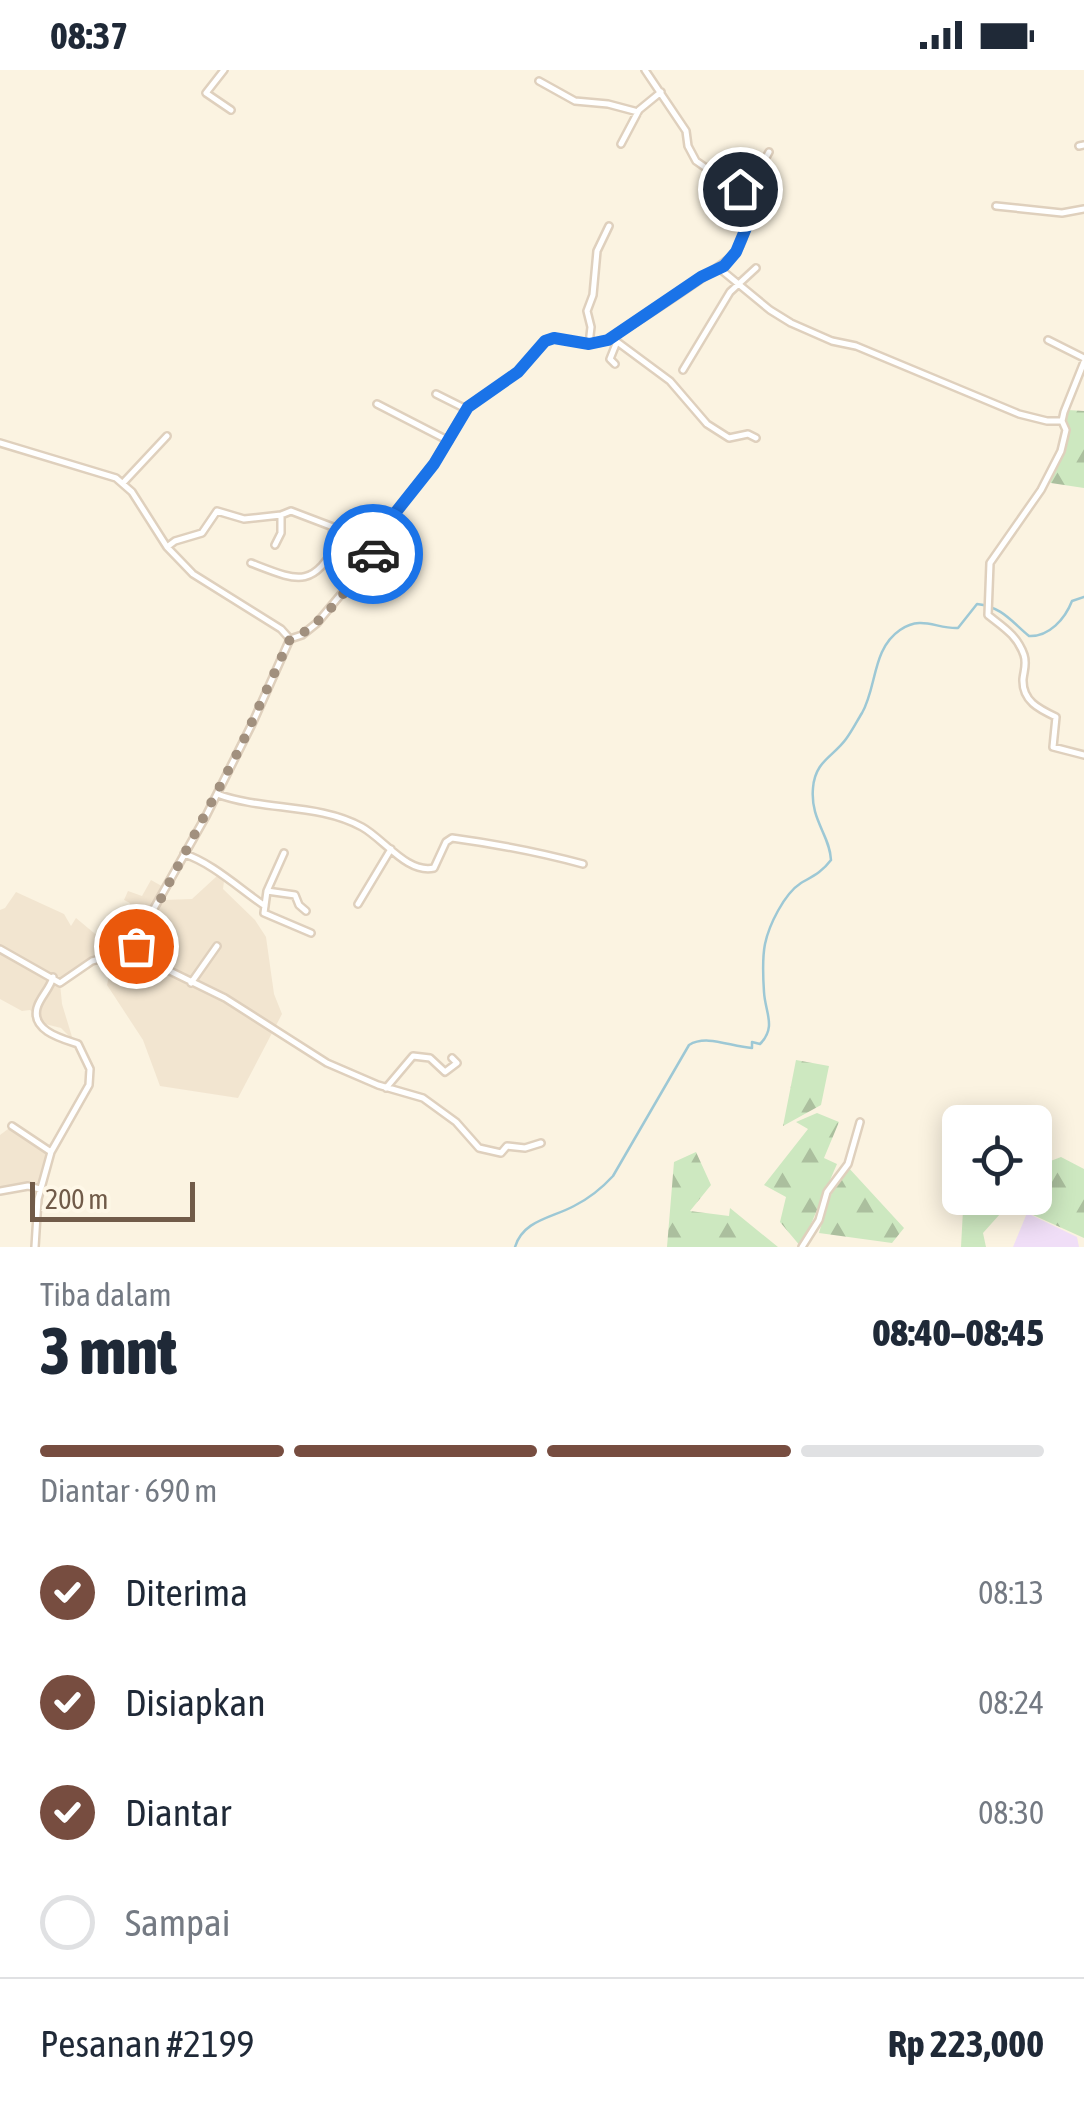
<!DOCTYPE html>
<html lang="id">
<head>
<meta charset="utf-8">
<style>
	:root { --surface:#fff; --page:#f2f2f3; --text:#1f2937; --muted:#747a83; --line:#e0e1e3; --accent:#774d40 }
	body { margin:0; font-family:"Asap Condensed",sans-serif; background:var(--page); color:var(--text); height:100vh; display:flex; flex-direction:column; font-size:38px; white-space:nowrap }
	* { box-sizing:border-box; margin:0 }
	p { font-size:32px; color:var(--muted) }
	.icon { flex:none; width:55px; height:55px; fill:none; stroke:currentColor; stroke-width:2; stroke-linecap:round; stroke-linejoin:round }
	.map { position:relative; height:1177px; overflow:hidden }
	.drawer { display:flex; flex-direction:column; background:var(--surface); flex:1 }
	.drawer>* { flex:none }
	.tools { position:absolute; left:942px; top:1035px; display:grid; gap:20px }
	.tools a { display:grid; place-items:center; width:110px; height:110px; border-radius:15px; background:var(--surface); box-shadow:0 5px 25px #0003; font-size:50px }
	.scale { position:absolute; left:30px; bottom:25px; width:165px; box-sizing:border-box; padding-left:10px; border:5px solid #715b49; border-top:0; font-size:28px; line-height:35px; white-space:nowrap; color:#715b49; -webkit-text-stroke:8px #fef7e7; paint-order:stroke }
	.pin { position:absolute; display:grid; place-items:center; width:85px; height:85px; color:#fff; margin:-42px; border:5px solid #fff; border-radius:50%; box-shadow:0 2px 10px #0007 }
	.courier { position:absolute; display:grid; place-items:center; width:100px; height:100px; margin:-50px; border:8px solid #1a73e8; border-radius:50%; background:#fff; color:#222; box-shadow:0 2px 12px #0007 }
	.summary em { font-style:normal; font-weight:800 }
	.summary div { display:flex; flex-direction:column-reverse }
	.summary { display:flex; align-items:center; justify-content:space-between; height:170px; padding:0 40px }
	h1 { font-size:65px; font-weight:800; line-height:75px }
	.bar { display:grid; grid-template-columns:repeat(4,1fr); gap:15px 10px; align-content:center; height:120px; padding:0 40px }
	.bar i { height:12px; border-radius:8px; background:var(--line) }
	.bar .on { background:var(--accent) }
	.bar p { grid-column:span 4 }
	.line { display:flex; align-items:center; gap:25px; padding:0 40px; border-top:2px solid var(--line) }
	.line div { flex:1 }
	ol { padding:0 40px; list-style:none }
	li { display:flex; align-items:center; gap:30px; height:110px }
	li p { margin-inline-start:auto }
	li .icon { padding:10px; border-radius:50%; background:var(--accent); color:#fff; stroke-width:4 }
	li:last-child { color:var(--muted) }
	li i { width:55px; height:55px; border:5px solid var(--line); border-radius:50% }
	.status { display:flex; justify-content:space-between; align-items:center; height:70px; padding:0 50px; background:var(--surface); direction:ltr }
	.status svg { height:28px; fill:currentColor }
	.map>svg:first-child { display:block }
	.residential { fill:#f2e5d0 }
	.education { fill:#f0def7 }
	.forest { fill:url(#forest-firs) }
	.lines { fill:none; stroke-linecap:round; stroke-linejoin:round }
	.stream { stroke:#9dc8d5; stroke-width:2.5 }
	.street-casing { stroke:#dfd0bd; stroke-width:10 }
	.street { stroke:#fff; stroke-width:5 }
	.done { stroke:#a1907e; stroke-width:10; stroke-dasharray:0 18 }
	.route { stroke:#1a73e8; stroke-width:12 }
</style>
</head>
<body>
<div class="status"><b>08:37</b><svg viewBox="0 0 49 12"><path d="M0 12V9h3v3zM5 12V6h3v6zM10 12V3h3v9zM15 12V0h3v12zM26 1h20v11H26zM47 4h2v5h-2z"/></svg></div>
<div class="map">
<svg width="1084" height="1177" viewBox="0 0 1084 1177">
	<defs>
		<pattern id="forest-firs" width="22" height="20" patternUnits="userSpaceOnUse" patternTransform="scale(2.5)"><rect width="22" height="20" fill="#cde8c0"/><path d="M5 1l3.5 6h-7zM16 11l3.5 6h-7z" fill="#abbf9e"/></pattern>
	</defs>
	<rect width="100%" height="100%" fill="#fbf3e1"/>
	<!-- residential -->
	<path class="residential" d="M217 806 224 811 223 819 255 850 266 867 274 924 282 944 238 1028 160 1016 143 970 107 915 112 892 135 880 164 830 192 829Z
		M151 810 167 819 129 880 92 891 60 913 62 934 73 970 61 958 45 954 30 940 22 941 0 929V840L5 838 16 822 64 844 71 856 76 848 100 868 112 865 122 852 129 838 130 833 124 830 128 821 142 826Z
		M12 1056 51 1082 40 1119 0 1120V1065Z"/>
	<!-- education -->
	<path class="education" d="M1027 1143 1077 1167 1079 1177H1013Z"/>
	<!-- forest -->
	<path class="forest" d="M1068 340 1084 341V418L1051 413 1046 408 1059 379Z
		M796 990 829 996 821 1035 783 1056Z
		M817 1043 839 1052 824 1088 837 1094 801 1177 780 1152 786 1127 764 1115 808 1059 796 1052Z
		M696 1082 711 1115 690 1141 729 1146 730 1138 778 1177H667L674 1092Z
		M1061 1087 1084 1099V1168L1022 1140 1000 1144 983 1163 986 1177H961L963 1140 976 1128H1035V1097Z
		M847 1096 904 1158 892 1173 819 1163 829 1128Z"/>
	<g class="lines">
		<!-- stream -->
		<path class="stream" d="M515 1177C523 1150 552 1148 574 1136 588 1129 602 1118 613 1106L689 975C707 964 731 977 752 978V972L760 974C777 957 765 942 764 922 763 907 762 889 765 874 769 855 784 824 801 813 813 806 822 802 831 790 830 765 810 750 813 718 815 691 833 687 846 669 852 661 857 651 862 643 877 617 872 579 900 560 922 545 936 559 958 558L977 534C1002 537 1011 551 1029 566 1049 567 1065 549 1072 531L1084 527"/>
		<!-- street casing -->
		<g class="street-casing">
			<path id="street" d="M224 0 206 23 231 40
				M539 11 575 31 608 34 638 42
				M621 74 639 40 661 22
				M1079 76 1084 75
				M738 118 762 95 769 82
				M996 136 1062 143 1084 139
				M719 198 770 240 791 253 832 271 856 276 1019 344 1047 351H1062
				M612 268 670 311 707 354 729 368 748 364 756 368
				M1048 270 1084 288
				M589 274 591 257 587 241 593 225 597 181 609 156
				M1084 292 1064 342 1062 351 1066 360 1061 381 1041 420 990 493 988 545C1003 557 1017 565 1024 585 1027 594 1024 600 1023 609 1022 631 1039 639 1056 647L1053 677 1084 685
				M615 294 610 289 616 274
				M683 300 730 222 756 198
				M436 324 466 339
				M377 334 449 371
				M0 373 116 408 132 422 167 477 193 504 281 559 290 569
				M123 413 167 366
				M167 477 175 471 202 463 217 441 244 449 281 445V463L275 475
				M251 493C300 512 312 519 340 469L332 466 333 457 291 441 281 445
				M217 724C263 741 319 733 362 757 384 769 407 804 434 798L446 772 452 768C496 774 539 782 583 794
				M284 783 267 821 264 843 311 863
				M184 784C211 792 240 819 265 836
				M267 821 295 825 299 835 306 841
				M358 834 391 779
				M0 879 60 913 92 891 130 881 206 746 253 652 290 569 302 565 317 553 373 486 388 452 433 394 467 337 518 302 548 269C566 267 583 276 601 272 612 270 730 191 736 182 748 165 749 142 742 123L696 91 688 76 686 61 645 0
				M131 882 225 928 327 993 378 1015 423 1028 456 1052 479 1078 501 1083 507 1076 525 1078 541 1073
				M191 913 217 876
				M386 1018 413 986 430 988 445 1002 457 993 452 988
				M12 1056 51 1082
				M0 1121 28 1116 40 1119
				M35 1177 38 1129 51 1082 89 1015 90 999 78 974C63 969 31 961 37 938 40 927 50 919 53 907
				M802 1177 819 1150 827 1122 848 1094 860 1052"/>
		</g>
		<!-- street -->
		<use href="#street" class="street"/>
	</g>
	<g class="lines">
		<!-- done -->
		<path class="done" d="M136 876 240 678 290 569C318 561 356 509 373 484"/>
		<!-- route -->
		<path class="route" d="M373 484 388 452 434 394 468 337 518 302 545 271 554 268 589 274 608 270 701 207 724 196 736 182 746 158 744 128 740 119"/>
	</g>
</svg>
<div class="tools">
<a><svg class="icon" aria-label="locate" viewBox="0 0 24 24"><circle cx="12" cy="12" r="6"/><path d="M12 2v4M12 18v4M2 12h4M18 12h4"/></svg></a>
</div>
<div class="scale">200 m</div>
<div class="pin" style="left:136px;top:876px;background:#ea580c"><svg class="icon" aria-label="bag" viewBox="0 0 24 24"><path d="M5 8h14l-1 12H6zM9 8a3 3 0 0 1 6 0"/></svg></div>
<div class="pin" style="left:740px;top:119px;background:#1f2937"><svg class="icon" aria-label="home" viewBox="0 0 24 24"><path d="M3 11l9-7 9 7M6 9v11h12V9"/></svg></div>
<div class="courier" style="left:373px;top:484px"><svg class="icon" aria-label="car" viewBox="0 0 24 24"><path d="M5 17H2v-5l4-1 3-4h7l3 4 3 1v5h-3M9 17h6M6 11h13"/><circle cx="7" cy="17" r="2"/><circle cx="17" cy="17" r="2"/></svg></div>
</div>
<section class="drawer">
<div class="summary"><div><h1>3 mnt</h1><p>Tiba dalam</p></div><em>08:40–08:45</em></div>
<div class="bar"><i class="on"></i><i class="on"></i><i class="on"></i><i></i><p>Diantar · 690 m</p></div>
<ol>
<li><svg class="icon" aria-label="check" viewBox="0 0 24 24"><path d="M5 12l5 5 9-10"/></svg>Diterima<p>08:13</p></li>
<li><svg class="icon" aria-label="check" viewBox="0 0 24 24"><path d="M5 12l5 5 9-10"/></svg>Disiapkan<p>08:24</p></li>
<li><svg class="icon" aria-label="check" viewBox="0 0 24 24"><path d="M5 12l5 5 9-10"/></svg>Diantar<p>08:30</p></li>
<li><i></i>Sampai</li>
</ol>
<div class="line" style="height:130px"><div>Pesanan #2199</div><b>Rp 223,000</b></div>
</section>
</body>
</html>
